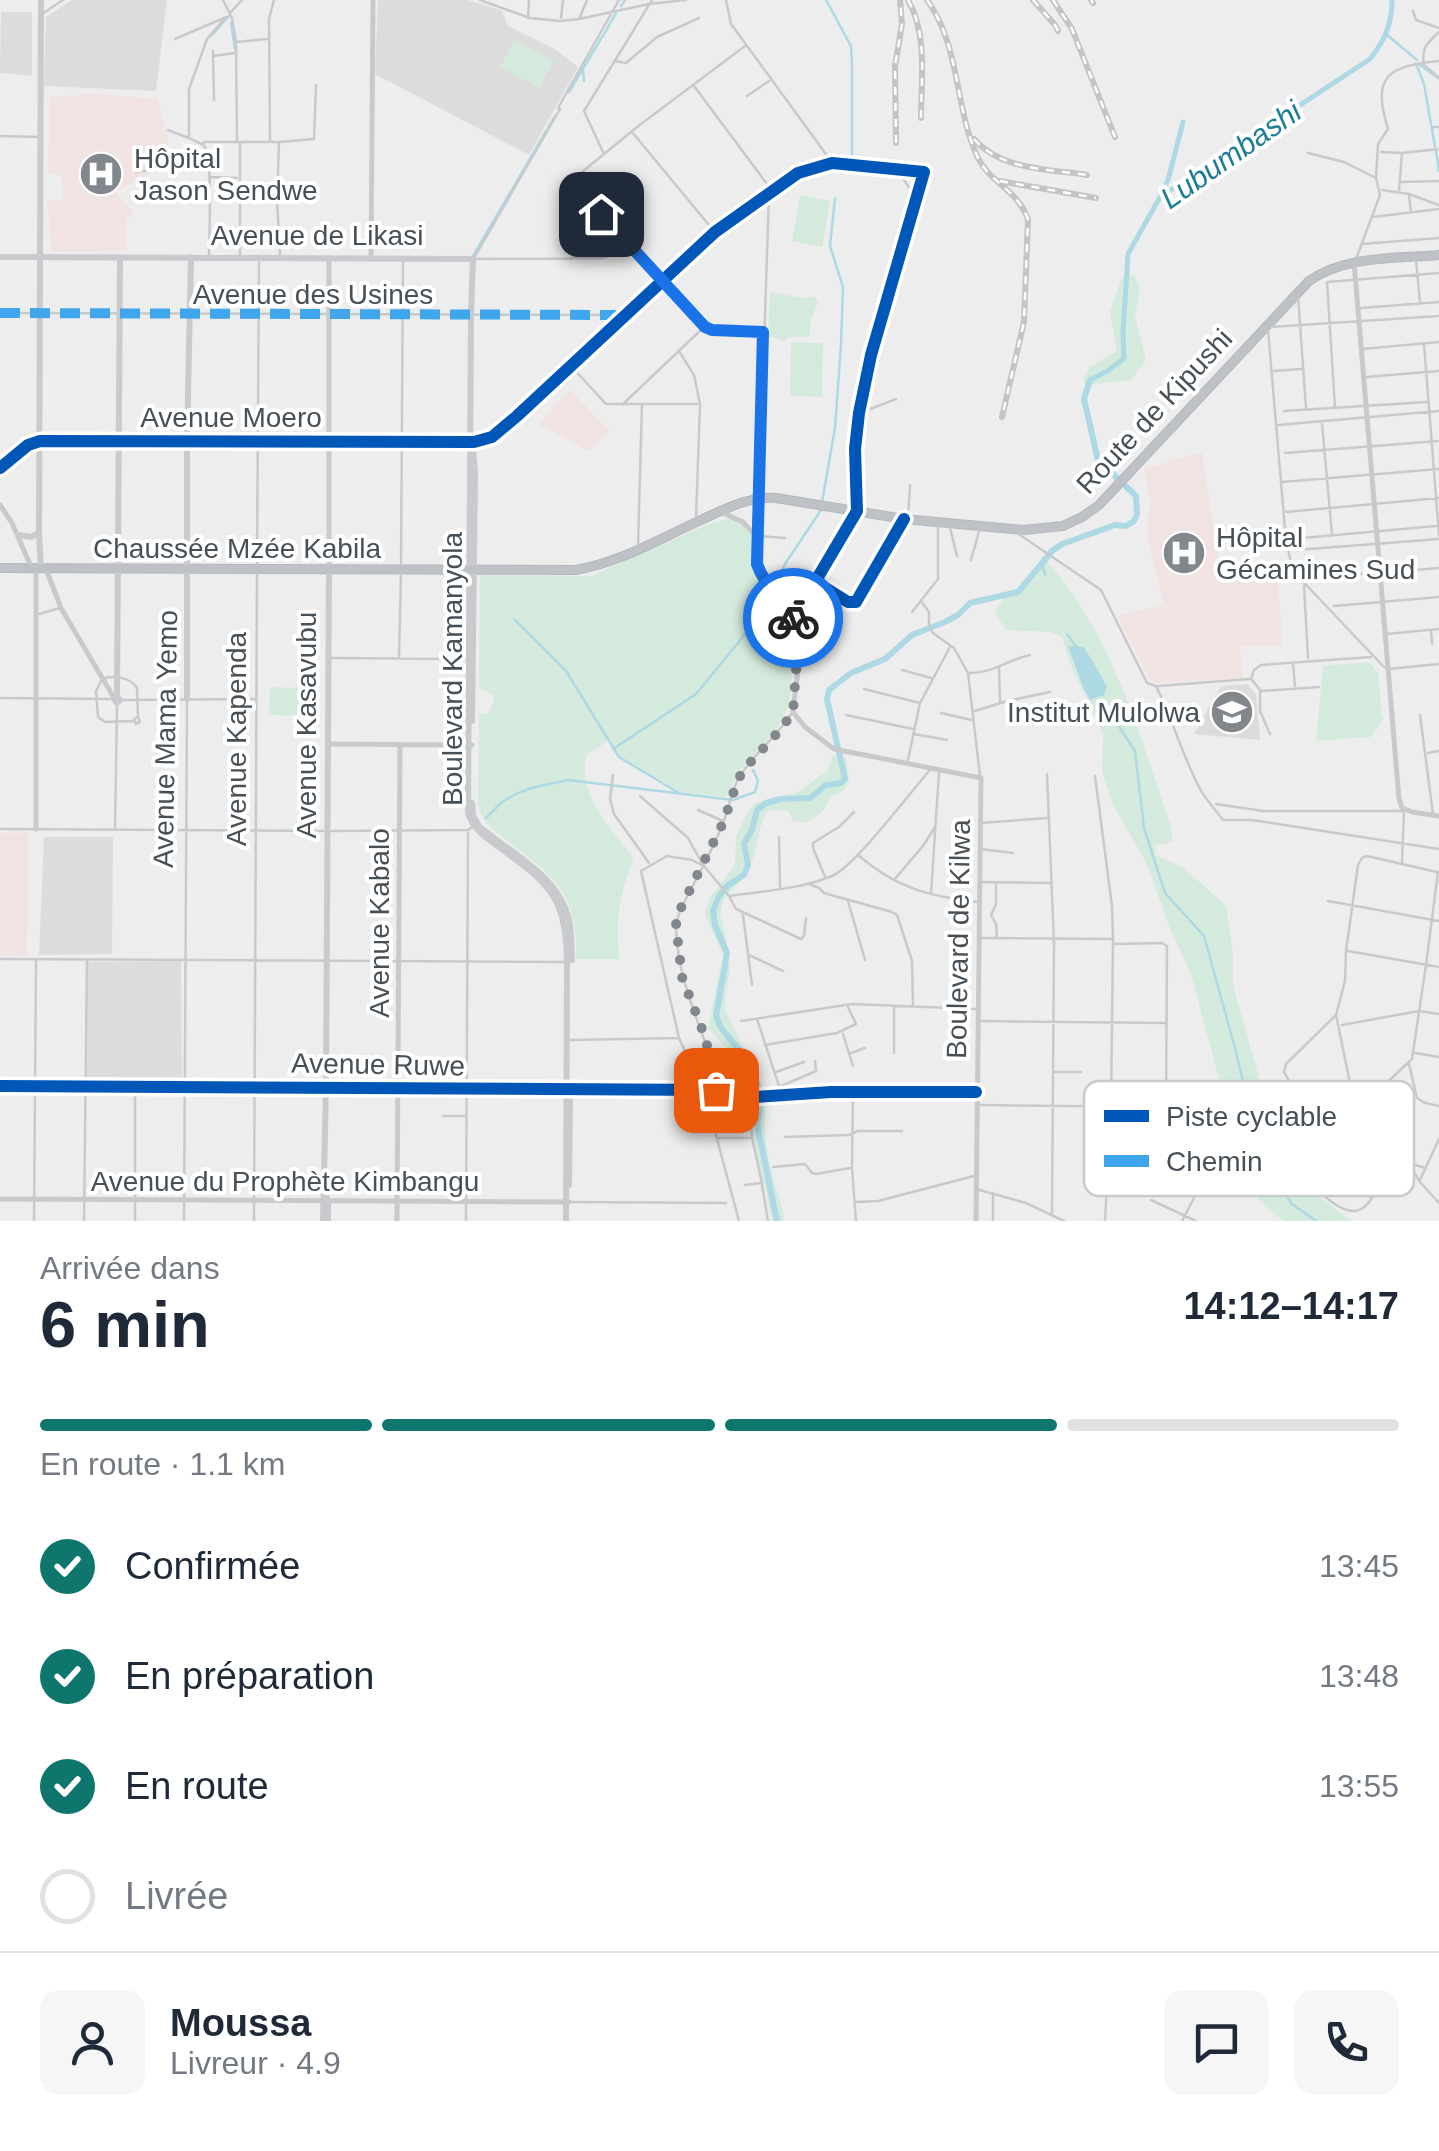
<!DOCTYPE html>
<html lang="fr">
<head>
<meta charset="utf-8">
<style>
	:root { --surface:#fff; --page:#f6f6f7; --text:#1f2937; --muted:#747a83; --line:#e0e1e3; --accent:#0f766e }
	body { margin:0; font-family:Helvetica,sans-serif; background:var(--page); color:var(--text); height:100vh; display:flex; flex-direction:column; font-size:38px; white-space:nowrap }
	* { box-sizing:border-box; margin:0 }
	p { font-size:32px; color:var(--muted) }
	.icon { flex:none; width:55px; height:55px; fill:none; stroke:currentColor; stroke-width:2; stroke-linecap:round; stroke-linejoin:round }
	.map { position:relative; height:1221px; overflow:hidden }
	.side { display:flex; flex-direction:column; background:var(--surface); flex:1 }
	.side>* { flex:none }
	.pin { position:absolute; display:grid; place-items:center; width:85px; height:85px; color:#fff; margin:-42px; border-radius:20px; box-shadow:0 5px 15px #0006 }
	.courier { position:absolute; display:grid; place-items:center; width:100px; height:100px; margin:-50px; border:8px solid #1a73e8; border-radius:50%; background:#fff; color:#222; box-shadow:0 2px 12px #0007 }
	.overview em { font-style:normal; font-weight:700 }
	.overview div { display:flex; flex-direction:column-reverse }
	.overview { display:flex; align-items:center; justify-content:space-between; height:170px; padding:0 40px }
	h1 { font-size:65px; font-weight:700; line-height:75px }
	.bar { display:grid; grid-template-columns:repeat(4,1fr); gap:15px 10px; align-content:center; height:120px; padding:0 40px }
	.bar i { height:12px; border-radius:8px; background:var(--line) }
	.bar .active { background:var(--accent) }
	.bar p { grid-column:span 4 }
	.line { display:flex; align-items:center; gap:25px; padding:0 40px; border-top:2px solid var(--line) }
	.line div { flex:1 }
	.round { display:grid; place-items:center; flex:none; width:105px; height:105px; border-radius:20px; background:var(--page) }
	ol { padding:0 40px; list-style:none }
	li { display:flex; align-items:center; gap:30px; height:110px }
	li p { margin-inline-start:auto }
	li .icon { padding:10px; border-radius:50%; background:var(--accent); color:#fff; stroke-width:4 }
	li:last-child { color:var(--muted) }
	li i { width:55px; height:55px; border:5px solid var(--line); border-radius:50% }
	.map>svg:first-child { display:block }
	.education { fill:#dcdcdc }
	.medical { fill:#f0e3e2 }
	.green { fill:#d4eadc }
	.water { fill:#add9e4 }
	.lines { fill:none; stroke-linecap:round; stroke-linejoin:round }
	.stream { stroke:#add9e4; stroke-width:2.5 }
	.canal { stroke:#add9e4; stroke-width:5 }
	.river { stroke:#add9e4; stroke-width:6 }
	.trunk-casing { stroke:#b4b7bc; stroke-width:10 }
	.minor { stroke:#c8c9cb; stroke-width:2.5 }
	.tertiary { stroke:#c8c9cb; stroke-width:5 }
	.secondary { stroke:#c8cacd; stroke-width:6 }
	.trunk { stroke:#bec2c6; stroke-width:8 }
	.rail-casing { stroke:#c3c4c5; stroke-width:6 }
	.rail { stroke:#fff; stroke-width:2.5; stroke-dasharray:8; stroke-linecap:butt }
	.quiet { stroke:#3fa5ed; stroke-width:10; stroke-dasharray:20 10; stroke-linecap:butt }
	.cycleway-casing { stroke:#fff; stroke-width:19 }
	.cycleway { stroke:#0057b8; stroke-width:12 }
	.done { stroke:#81878c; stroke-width:10; stroke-dasharray:0 18 }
	.route { stroke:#1a73e8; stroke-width:12 }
	.labels { text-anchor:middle; stroke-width:8; stroke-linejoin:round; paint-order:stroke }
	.poi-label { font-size:28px; fill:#475057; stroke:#fff; text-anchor:start }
	.street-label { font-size:28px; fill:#475057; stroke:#fff }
	.water-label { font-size:30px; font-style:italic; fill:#1c7e95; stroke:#fff }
	.key { fill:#fff; stroke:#c8cacd; stroke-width:2.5 }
	.key-label { font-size:28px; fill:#475057 }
</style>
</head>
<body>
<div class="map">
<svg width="1439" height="1221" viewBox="0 0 1439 1221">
	<rect width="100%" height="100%" fill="#eeeded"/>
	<!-- education -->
	<path class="education" d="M72 0H167L156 91 44 86 46 17Z
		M378 0H467L488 6 502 11 508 26 553 48 578 67 529 155 375 74Z
		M1 12H32V76L0 73Z
		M1247 684 1256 694 1260 740 1194 734 1221 686Z
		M44 837H113L112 954 39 955Z
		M181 961 182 1085 87 1083 88 962Z"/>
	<!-- medical -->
	<path class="medical" d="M99 94 157 99 168 135 166 164 116 192 133 213 126 221V251L52 252 47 201 63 199 61 175 48 173 50 97Z
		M570 390 610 431 589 451 538 424Z
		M1202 452 1220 571 1277 569 1283 646H1240L1243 678 1152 683 1117 616 1164 605 1147 537 1150 498 1144 469Z
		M0 833H28L27 956 0 955Z"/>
	<!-- green -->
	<path class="green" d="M514 40 553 61 539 88 500 67Z
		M800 195 830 201 822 247 792 241Z
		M1131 275 1135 276 1140 289 1135 316 1146 360 1131 380 1085 385 1083 379 1090 367 1117 351 1110 312 1122 277Z
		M770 292 802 298 816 297 818 302 810 324V337H788L785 341 768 336Z
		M791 342 823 343 822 397 790 396Z
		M733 517 753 533V572L790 620 793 636 794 659 789 705 778 727 738 773 726 797 681 792 621 757 609 740 586 756C578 796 611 829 634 858 620 893 614 921 620 959H576C579 892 553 877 505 839 491 828 481 821 478 803L479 715 488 713 494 702 493 695 479 687 480 575 591 576 709 524Z
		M1046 560C1112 634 1140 735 1171 827L1173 842 1155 845V855L1183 867 1226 906 1233 953V985L1275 1135 1287 1163 1308 1188 1352 1221H1283L1258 1199 1247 1182 1190 971 1172 934 1146 862 1113 805 1102 771 1103 733 1072 668 1062 637 1050 632 1006 630 995 613 1004 597 1018 593Z
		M1369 662 1378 673 1382 716 1384 718 1371 737 1316 741 1323 666Z
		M273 687 315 689C334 721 290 715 272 715L269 712 270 690Z
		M833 755 846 758 849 779 845 789 831 797 822 812 806 823 793 821 787 810 767 811 760 828 754 856 747 873 724 899 720 914 725 934 730 969 724 1007 762 1088H750L730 1052 708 1028 723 955 705 915 709 899 735 865 736 837 746 815 755 803 798 792 828 770Z
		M753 1100H766C760 1140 773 1177 784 1214L783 1221H772L765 1188 755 1158Z"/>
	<!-- water -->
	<path class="water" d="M1068 646 1084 647 1107 686 1104 695 1090 700 1083 687Z"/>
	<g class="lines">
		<!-- stream -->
		<path class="stream" d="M826 0 851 46 852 64
			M621 6 625 0
			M231 23 235 49
			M1386 34 1417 60
			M212 35 230 15
			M603 36 616 13
			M1420 65 1438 78
			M1417 66 1424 84 1435 147
			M583 70 584 81
			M569 92 602 37
			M1436 151 1439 171
			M852 158V66
			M473 256 555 116
			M822 502 835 428 841 344 843 287 830 246 835 198
			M1042 562 1045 575
			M515 620 566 671 619 757 679 793
			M1067 634 1077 648
			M1118 725 1135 751 1144 828 1165 893 1204 936 1235 1048 1261 1157 1292 1204 1316 1221
			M613 749 696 694 760 616 785 564 821 510
			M486 818 502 802 516 794 531 788 568 780 733 800 755 792 758 781 753 770"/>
		<!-- canal -->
		<path class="canal" d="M1161 195 1168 180 1183 122
			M1090 380 1109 370 1124 358 1123 332 1128 254 1160 197 1370 59C1385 40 1392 24 1392 0"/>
		<!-- river -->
		<path class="river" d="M777 1221 757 1124 761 1103 758 1085 739 1050 721 1028 716 1016 727 953 715 925 713 911 719 896 728 885 744 875 748 865 744 844 752 830 757 810 766 803 781 799 810 798 826 785 841 783 845 779 827 699 829 690 851 673 885 659 912 635 945 622 958 615 970 603 1018 592 1052 551 1062 544 1115 525 1126 526 1134 521 1137 514 1136 496 1098 460 1084 399 1090 380"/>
		<!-- trunk casing -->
		<g class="trunk-casing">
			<path id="trunk" d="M0 568 575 570C619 563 661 538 701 520 725 509 749 496 776 498L904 519 1024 530 1063 526 1082 517 1099 505 1309 281C1346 255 1396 259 1439 255"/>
		</g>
		<!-- minor -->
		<path class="minor" d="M223 0 232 18 236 42 237 140
			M480 0 530 18 560 21 579 19 649 4 686 0
			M726 0 731 24 831 161
			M1413 11 1416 20 1439 28
			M230 13 242 0
			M42 14 63 0
			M580 17 587 0
			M528 18 529 0
			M561 18 563 0
			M1439 32C1427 43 1421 48 1424 65L1439 78
			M175 39 224 18
			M236 42 267 39
			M213 51 214 100
			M213 56 235 53
			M615 61 626 63 657 37 699 18
			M694 86 770 188
			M747 96 769 81
			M1434 127H1439
			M168 130C175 133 202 142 205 147 213 159 209 237 209 255
			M632 132 713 230
			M0 136 38 137
			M189 138V89L207 39 226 17
			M270 141 269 19 274 0
			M279 143 277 200 280 255
			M202 144 205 142H279L314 139 316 85
			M1381 152 1402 153 1439 149
			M1308 153 1344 162 1376 178
			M604 154 584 111 652 0
			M136 172 157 169 207 171
			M898 172 917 198
			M210 177 237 178
			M1401 182 1439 181
			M576 187 705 327 712 329 762 332
			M1382 190 1409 194 1439 205
			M1399 190 1402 153
			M1409 195 1411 212
			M239 199 276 200
			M1373 217 1439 209
			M1362 244 1439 238
			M240 255V143
			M474 258 560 109 558 108 619 0
			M475 259 603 258 613 255 626 243
			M572 259 574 181 576 177 637 127 745 46
			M1356 259 1380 195 1376 178 1378 144 1388 129C1371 75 1389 66 1439 61
			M1416 260 1420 302
			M1298 296 1306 408
			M1361 308 1439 302
			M0 313 624 315
			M1269 327 1439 316
			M1268 330 1286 541 1293 571 1383 666 1388 669 1439 664
			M1424 344 1439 535
			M1362 349 1439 342
			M679 351 694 375 700 404 696 519
			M572 367 606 404H697
			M1274 371 1301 369
			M1366 377 1439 371
			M623 404 704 327
			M1335 407 1327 282 1439 273
			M1284 411 1427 402
			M860 413 896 399
			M1322 423 1332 534
			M1278 425 1439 411
			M43 441H115
			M123 441 474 442 492 437 517 416 715 232 798 173 832 163 924 172C904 253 870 331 859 413 854 444 856 475 857 507
			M1285 453 1439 441
			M0 468 35 442
			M1282 482 1439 469
			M759 496 769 194
			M1286 512 1439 498
			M855 514 817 579 820 585 853 603 857 601 904 520
			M908 518 910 485
			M949 524 957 556
			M1017 533 1101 590 1147 683 1156 686C1173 720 1182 755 1200 789 1205 798 1217 812 1223 820H1252L1439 849
			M757 536 785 538
			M1291 539 1436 526
			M638 546 642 404
			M1296 550 1439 539
			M971 560 980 528
			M257 565 259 258
			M401 566 403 259
			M1302 582 1312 578 1439 568
			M1304 586 1308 658
			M921 601 929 612V625L933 633 954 648 968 673 980 776
			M1334 606 1439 597
			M912 612 938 579V523
			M39 614 60 608
			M1431 631 1432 644
			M1387 634 1439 629
			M399 657 401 574
			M331 658 468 659
			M1293 664 1295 686
			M999 667 1000 702
			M902 670 931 678
			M970 673C993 673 1007 660 1030 655
			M1251 679 1254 670 1261 665 1371 657
			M1252 680 1261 691 1319 687
			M1158 686 1250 679
			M864 689 920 703
			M1260 692V711L1270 734
			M0 698 112 699
			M123 700 255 699
			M975 711 1007 701 1050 692
			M941 713 972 720
			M846 715 913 729
			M1420 715 1433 814
			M138 717 140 722 136 724 134 719Z
			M134 721 105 722 98 717 96 691 102 679C113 675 130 677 137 688L138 717
			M914 734 947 740
			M1428 753 1439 751
			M908 760 920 703 950 647
			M1047 774 1054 943 1052 1215
			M613 775 610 799 614 814 649 863
			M1095 776 1112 906 1113 939 1111 1108 1105 1221
			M640 796 688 838 703 865
			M1216 804 1263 811H1402
			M698 810 723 821
			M980 823 1047 818
			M115 828 117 706
			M0 829 323 831
			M331 831 468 830 472 827
			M779 837 780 887
			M980 849 1013 853
			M858 855C896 888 928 896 977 902
			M1402 863 1404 811
			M825 877 813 848V843L839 827 854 812
			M894 880 923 846 935 827
			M980 882 1052 883
			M809 884 819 888 824 893 892 912 897 915 912 961 913 1005
			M996 884V904L991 915 996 924 997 938
			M931 894 939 772
			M730 896C763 891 801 889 832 876 854 867 910 793 929 771
			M848 901 865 960
			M1328 901 1439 921
			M743 915 752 985
			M980 938 1112 939
			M1348 951 1439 967
			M749 955 783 971
			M0 959 565 962
			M894 1006V1053
			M757 1019 782 1095
			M741 1021 852 1004 975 1009
			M979 1021 1166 1023
			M1342 1025 1419 1011 1439 1014
			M843 1034 853 1066
			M570 1040 679 1038
			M765 1045 837 1033 856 1024 848 1007
			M851 1053 865 1048
			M1415 1053 1439 1057
			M1409 1064 1417 1098 1425 1103 1439 1106
			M776 1072 804 1062
			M1055 1072H1081
			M781 1086 816 1071 815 1061
			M135 1088V1221
			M693 1090 685 1051 679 1038 641 871 667 856 692 860 704 866 729 896 736 909 801 939 804 936 806 918
			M853 1093 852 1168 856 1221
			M1363 1103 1355 1095 1350 1083 1336 1015 1345 981 1346 951 1358 865 1362 858 1367 856 1437 872
			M977 1105 1166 1107 1167 946 1162 943 1113 944
			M1362 1108 1387 1138 1397 1140 1419 1181 1439 1203
			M443 1116H466
			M1334 1124C1314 1115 1294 1091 1284 1072L1286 1064 1336 1015
			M1323 1133 1349 1173 1371 1198
			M785 1137 849 1135 858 1131H902
			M718 1138H750
			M1150 1139 1210 1166 1233 1184
			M1411 1164 1426 1168
			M773 1167 805 1164 812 1173 816 1174 850 1168
			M1412 1170C1402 1176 1385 1182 1377 1191 1371 1197 1370 1205 1361 1209 1340 1221 1305 1176 1291 1162V1159L1361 1107 1412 1059 1426 965 1438 872
			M1420 1180 1439 1139
			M745 1185 762 1183 752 1138 750 1098
			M762 1185 768 1221
			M976 1189 1026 1203 1064 1221
			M1321 1191 1348 1174
			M993 1193V1221
			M1151 1200 1196 1221
			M572 1202 726 1203
			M855 1202 878 1201 974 1176
			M34 1221 36 961
			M84 1221 87 961
			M184 1221 187 701
			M254 1221 257 573
			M466 1221 468 833
			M739 1221 706 1098 707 1094 717 1085V1078C702 1026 678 984 676 929 676 915 683 905 689 893 701 870 714 847 723 823 730 806 731 788 742 773 757 751 778 735 792 713
			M1182 1221 1210 1167"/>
		<!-- tertiary -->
		<path class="tertiary" d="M371 258 373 0
			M1354 262 1399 799 1402 808 1412 812 1439 816
			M759 500C758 523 750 559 763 579 774 595 789 606 795 624 804 651 795 685 793 712L805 727 834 749 981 778 976 1221
			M0 505 12 523 32 569
			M721 512 743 522 756 536
			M46 569 61 608 114 698
			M329 570V258
			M329 744 472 745
			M36 829V569
			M0 1086 713 1090 755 1097 831 1092H976
			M0 1199 569 1202
			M397 1221 400 744"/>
		<!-- secondary -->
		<path class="secondary" d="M41 0 39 533 41 569
			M0 257 473 259 471 314 468 813C473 829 485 837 499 847 549 884 566 895 567 962L566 1221
			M472 439 475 473 472 721
			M18 535 31 537 39 533
			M117 697 120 258
			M117 697 120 700 117 703 114 699Z
			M187 699V441L191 257
			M472 803 473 816 480 827C512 854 558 875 569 919 572 932 571 946 572 960
			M569 1185 570 1097
			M325 1193 328 1201V1221
			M323 1221 326 1088 329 570"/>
		<!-- trunk -->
		<use href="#trunk" class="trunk"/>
		<!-- rail casing -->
		<g class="rail-casing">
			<path id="rail" d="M908 0C928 35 921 78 921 118
				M927 0C961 47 954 107 978 158 991 184 1016 188 1028 219L1024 322 1002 417
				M1033 0 1055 25 1058 31
				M1053 0 1072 29 1115 137
				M1091 0 1093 3
				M974 139C1001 170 1048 169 1087 175
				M896 143 895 66 902 24 900 0
				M1000 181 1096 198"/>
		</g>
		<!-- rail -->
		<use href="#rail" class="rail"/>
		<!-- quiet -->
		<path class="quiet" d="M0 313 626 315"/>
		<!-- cycleway casing -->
		<g class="cycleway-casing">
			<path id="cycleway" d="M0 468 28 445 40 441 474 442 492 437 517 416 715 232 798 173 832 163 924 172 871 355 859 413 855 449 857 511 818 577 819 584 848 602H856L904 519
				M0 1086 713 1090 755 1097 831 1092H976"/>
		</g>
		<!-- cycleway -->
		<use href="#cycleway" class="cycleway"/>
	</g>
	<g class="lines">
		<!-- done -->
		<path class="done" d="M716 1090H711L717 1085V1078L702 1029 682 977 676 925 677 916 724 821 738 779 749 764 781 729 793 712 798 644 793 618"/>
		<!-- route -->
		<path class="route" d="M601 214 705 327 712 330 763 332 757 564C764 585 782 599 793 618"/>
	</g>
	<!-- icons -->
	<defs>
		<g id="hospital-disc" transform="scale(2.25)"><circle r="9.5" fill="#81878c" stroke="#fff"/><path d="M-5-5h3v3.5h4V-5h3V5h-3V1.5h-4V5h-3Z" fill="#fff"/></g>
		<g id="university-disc" transform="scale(2.25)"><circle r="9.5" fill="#81878c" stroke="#fff"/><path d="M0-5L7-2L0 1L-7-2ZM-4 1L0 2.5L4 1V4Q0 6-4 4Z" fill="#fff"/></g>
	</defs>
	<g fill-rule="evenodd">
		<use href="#hospital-disc" x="101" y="174"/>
		<use href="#hospital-disc" x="1184" y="553"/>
		<use href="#university-disc" x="1232" y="712"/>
	</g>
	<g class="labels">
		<!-- poi labels -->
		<g class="poi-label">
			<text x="134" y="168">Hôpital<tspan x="134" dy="32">Jason Sendwe</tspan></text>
			<text x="1216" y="547">Hôpital<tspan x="1216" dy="32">Gécamines Sud</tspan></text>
			<text x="1200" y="722" text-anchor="end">Institut Mulolwa</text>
		</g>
		<!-- street labels -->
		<g class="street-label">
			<text x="317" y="245">Avenue de Likasi</text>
			<text x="313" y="304">Avenue des Usines</text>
			<text transform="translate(1154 411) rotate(-47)" y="10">Route de Kipushi</text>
			<text x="231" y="427">Avenue Moero</text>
			<text x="237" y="558">Chaussée Mzée Kabila</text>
			<text transform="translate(452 669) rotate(-90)" y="10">Boulevard Kamanyola</text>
			<text transform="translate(306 725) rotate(-90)" y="10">Avenue Kasavubu</text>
			<text transform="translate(165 739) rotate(-89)" y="10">Avenue Mama Yemo</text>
			<text transform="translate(236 739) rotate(-90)" y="10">Avenue Kapenda</text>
			<text transform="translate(379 923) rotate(-90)" y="10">Avenue Kabalo</text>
			<text transform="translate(958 939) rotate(-89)" y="10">Boulevard de Kilwa</text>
			<text transform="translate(378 1064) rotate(1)" y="10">Avenue Ruwe</text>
			<text x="285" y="1191">Avenue du Prophète Kimbangu</text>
		</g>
		<!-- water labels -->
		<g class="water-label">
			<text transform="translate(1231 155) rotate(-35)" y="10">Lubumbashi</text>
		</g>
	</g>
	<!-- legend -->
	<rect x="1084" y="1081" width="330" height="115" rx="15" class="key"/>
	<rect x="1104" y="1110" width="45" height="12" fill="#0057b8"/>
	<rect x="1104" y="1155" width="45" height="12" fill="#3fa5ed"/>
	<g class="key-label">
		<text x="1166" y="1126">Piste cyclable</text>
		<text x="1166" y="1171">Chemin</text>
	</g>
</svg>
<div class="pin" style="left:716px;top:1090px;background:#ea580c"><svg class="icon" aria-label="bag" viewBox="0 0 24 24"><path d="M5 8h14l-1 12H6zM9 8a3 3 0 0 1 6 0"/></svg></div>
<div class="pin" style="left:601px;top:214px;background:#1f2937"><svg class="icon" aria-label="home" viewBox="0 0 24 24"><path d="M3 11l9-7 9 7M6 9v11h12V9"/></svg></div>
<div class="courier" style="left:793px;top:618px"><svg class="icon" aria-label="bike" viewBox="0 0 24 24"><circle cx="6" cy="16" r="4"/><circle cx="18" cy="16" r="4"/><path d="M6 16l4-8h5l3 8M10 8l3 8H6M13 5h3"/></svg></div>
</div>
<section class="side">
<div class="overview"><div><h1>6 min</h1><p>Arrivée dans</p></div><em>14:12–14:17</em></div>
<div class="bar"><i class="active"></i><i class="active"></i><i class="active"></i><i></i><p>En route · 1.1 km</p></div>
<ol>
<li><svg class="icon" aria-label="check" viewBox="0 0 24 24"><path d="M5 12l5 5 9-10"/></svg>Confirmée<p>13:45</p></li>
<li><svg class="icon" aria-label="check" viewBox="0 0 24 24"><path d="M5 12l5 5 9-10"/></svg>En préparation<p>13:48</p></li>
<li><svg class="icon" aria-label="check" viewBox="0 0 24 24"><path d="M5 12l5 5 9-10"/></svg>En route<p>13:55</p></li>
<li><i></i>Livrée</li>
</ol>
<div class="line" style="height:180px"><a class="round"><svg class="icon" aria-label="person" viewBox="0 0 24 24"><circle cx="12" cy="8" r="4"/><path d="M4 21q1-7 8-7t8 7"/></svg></a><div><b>Moussa</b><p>Livreur · 4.9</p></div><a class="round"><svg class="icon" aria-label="chat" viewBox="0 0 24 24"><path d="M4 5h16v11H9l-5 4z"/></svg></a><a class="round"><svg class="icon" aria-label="phone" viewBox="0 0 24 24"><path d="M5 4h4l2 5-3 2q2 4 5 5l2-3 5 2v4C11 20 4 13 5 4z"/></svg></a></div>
</section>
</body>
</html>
